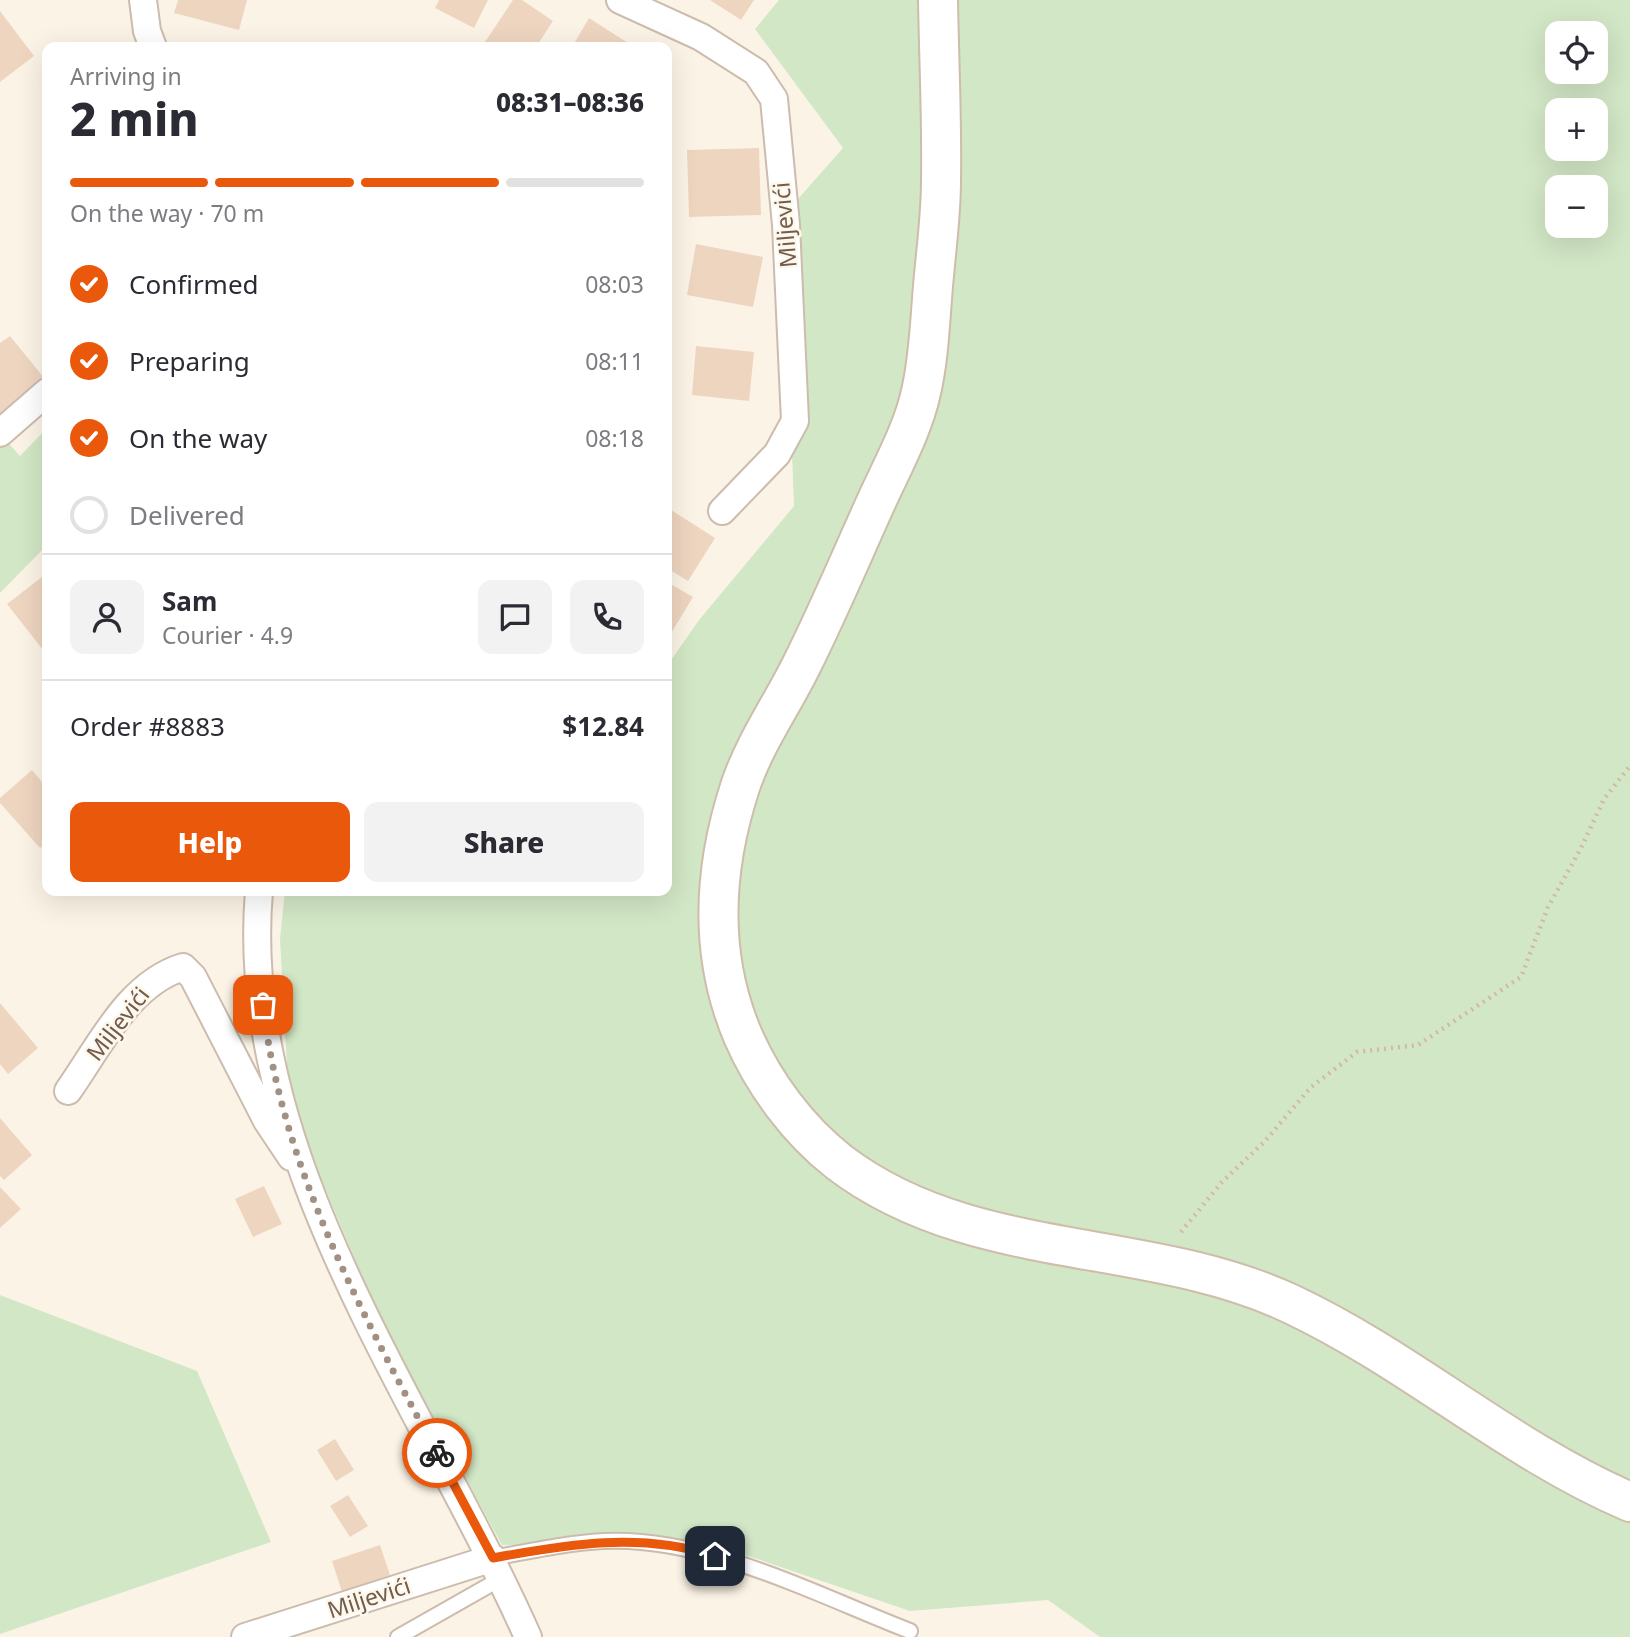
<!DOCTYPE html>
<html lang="en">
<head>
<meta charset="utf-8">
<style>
	:root { --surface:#fff; --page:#f2f2f3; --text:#2b2b33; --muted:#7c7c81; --line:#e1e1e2; --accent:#ea580c }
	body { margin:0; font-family:"Noto Sans",sans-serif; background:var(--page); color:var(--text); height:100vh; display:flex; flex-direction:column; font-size:26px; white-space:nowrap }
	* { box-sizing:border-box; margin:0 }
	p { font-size:23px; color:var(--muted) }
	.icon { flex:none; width:38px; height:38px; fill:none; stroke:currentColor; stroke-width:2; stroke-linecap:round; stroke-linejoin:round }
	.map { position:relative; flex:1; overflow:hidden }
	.drawer { position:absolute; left:42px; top:42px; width:630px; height:854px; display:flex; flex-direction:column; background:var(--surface); border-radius:14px; box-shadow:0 7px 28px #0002 }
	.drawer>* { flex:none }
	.controls { position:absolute; left:1545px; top:21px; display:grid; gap:14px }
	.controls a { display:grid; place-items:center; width:63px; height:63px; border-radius:14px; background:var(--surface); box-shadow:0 7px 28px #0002; font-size:35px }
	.pin { position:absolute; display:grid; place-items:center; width:60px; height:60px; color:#fff; margin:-30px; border-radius:14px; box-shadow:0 4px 10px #0006 }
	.courier { position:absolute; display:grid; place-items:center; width:70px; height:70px; margin:-35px; border:5px solid #ea580c; border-radius:50%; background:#fff; color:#222; box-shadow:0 2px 9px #0007 }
	.overview em { font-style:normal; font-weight:800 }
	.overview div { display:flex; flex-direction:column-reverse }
	.overview { display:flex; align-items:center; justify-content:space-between; height:119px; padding:0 28px }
	h1 { font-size:46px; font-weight:800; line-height:52px }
	.bar { display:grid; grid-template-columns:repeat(4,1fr); gap:10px 7px; align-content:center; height:84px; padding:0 28px }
	.bar i { height:9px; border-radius:5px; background:var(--line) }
	.bar .on { background:var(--accent) }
	.bar p { grid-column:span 4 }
	.line { display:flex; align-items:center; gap:18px; padding:0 28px; border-top:2px solid var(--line) }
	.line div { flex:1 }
	.round { display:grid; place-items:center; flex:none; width:74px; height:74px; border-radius:14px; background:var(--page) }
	ol { padding:0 28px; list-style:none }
	li { display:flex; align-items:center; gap:21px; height:77px }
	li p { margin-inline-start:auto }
	li .icon { padding:7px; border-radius:50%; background:var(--accent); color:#fff; stroke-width:4 }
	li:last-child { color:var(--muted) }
	li i { width:38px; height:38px; border:4px solid var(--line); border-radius:50% }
	.primary-button { display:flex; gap:14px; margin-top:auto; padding:14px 28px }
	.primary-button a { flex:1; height:80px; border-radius:14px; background:var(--accent); color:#fff; font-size:28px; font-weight:800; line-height:80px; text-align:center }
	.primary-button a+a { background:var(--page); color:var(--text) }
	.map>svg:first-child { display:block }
	.green { fill:#d2e7c6; fill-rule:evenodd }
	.building { fill:#eed5c0 }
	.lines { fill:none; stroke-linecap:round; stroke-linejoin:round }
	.lane-casing { stroke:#ccbcad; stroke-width:18 }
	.street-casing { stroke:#ccbcad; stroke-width:30 }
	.secondary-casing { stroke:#cebdab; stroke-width:42 }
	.path { stroke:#d3b8a3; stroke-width:4.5; stroke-dasharray:2 5; stroke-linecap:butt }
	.lane { stroke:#fff; stroke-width:14 }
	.street { stroke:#fff; stroke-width:26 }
	.secondary { stroke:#fff; stroke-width:38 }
	.done { stroke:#a29183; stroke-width:7; stroke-dasharray:0 12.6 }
	.route { stroke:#ea580c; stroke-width:9 }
	.labels { text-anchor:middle; stroke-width:5; stroke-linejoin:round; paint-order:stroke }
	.street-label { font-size:23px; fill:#725c4d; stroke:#fef8ec }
</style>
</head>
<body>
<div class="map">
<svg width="1630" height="1637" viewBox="0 0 1630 1637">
	<rect width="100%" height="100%" fill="#fbf4e6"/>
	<!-- green -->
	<path class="green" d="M779 0H1630V1637H1100L1048 1600 910 1611 716 1545H502L384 1329 289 1102 280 939 285 891H667V666L699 620 794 506 783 216 843 148 755 29ZM1558 33H1596V72H1558ZM1558 110H1596V149H1558ZM1558 187H1596V226H1558Z
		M47 428V545L0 593V434L20 456Z
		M0 1295 197 1371 271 1542 0 1634Z"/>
	<!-- building -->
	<path class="building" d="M178 0H247L239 30 174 13Z
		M439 0H488L474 28 435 8Z
		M513 0H522L553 21 536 47H492L485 42Z
		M710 0H754L741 20Z
		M0 11 34 56 0 82Z
		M589 18 628 43 625 47H572Z
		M759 148 761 215 689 217 687 150Z
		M696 244 763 257 753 307 687 295Z
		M10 336 45 379 0 416V343Z
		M696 346 754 352 749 401 692 395Z
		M668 508 715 538 688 581 667 568Z
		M47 573V655L7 604Z
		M667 582 693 597 667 640Z
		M32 770 47 788V842L40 848 0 803V798Z
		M0 1003 38 1048 8 1074 0 1064Z
		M0 1118 32 1155 4 1180 0 1176Z
		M264 1186 282 1224 253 1237 235 1199Z
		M0 1187 21 1209 0 1228Z
		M335 1439 354 1470 336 1481 317 1450Z
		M348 1495 368 1526 350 1537 330 1506Z
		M380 1545 390 1575 342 1592 332 1561Z"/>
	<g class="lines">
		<!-- lane casing -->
		<g class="lane-casing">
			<path id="lane" d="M493 1558C530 1551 567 1543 604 1541 705 1536 817 1595 910 1631
				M398 1637 502 1578"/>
		</g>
		<!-- street casing -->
		<g class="street-casing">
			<path id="street" d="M143 0 147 31 153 47
				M620 0 701 37 756 72 774 99 786 225 795 421 777 454 722 511
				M0 433 47 392
				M259 891C236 1156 425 1405 528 1637
				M68 1091C100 1046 128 984 183 967L193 977 267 1121 291 1157
				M245 1637 493 1558"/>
		</g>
		<!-- secondary casing -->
		<g class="secondary-casing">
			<path id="secondary" d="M938 0C939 60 942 120 941 181 941 216 936 251 933 286 930 321 929 358 921 392 913 429 893 465 877 500 852 555 829 610 802 664 782 705 754 744 740 787 713 870 709 956 743 1036 764 1084 798 1130 839 1162 971 1263 1147 1236 1291 1304 1410 1360 1509 1450 1630 1502"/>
		</g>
		<!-- path -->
		<path class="path" d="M1181 1232 1222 1182 1265 1141 1311 1087 1357 1052 1418 1045 1521 977 1548 907 1580 850 1604 799 1630 766"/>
		<!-- lane -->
		<use href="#lane" class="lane"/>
		<!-- street -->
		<use href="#street" class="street"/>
		<!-- secondary -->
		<use href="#secondary" class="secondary"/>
	</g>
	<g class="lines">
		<!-- done -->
		<path class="done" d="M263 1005C281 1165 362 1314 437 1453"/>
		<!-- route -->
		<path class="route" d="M437 1453 493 1558C568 1544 641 1532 715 1556"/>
	</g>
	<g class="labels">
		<!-- street labels -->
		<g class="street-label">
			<text transform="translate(785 225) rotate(-95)" y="8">Miljevići</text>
			<text transform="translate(118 1024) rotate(-52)" y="8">Miljevići</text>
			<text transform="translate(369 1598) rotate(-18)" y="8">Miljevići</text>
		</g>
	</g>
</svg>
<div class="controls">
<a><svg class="icon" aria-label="locate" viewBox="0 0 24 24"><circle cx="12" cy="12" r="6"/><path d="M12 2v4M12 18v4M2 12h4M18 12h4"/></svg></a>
<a>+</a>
<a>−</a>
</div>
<div class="pin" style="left:263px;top:1005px;background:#ea580c"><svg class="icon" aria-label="bag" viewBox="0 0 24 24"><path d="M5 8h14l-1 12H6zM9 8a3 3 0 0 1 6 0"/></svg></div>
<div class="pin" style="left:715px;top:1556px;background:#1f2937"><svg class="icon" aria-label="home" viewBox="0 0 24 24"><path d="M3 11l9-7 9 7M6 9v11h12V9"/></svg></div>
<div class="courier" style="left:437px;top:1453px"><svg class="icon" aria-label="bike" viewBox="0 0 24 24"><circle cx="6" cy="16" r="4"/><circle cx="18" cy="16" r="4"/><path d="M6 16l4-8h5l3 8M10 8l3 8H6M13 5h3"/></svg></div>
<section class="drawer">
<div class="overview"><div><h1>2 min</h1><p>Arriving in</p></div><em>08:31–08:36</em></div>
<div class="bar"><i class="on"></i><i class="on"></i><i class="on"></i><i></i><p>On the way · 70 m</p></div>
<ol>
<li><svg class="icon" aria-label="check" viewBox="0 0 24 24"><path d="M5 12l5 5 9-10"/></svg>Confirmed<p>08:03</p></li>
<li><svg class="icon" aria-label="check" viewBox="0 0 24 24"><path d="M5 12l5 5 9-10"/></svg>Preparing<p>08:11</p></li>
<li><svg class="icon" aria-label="check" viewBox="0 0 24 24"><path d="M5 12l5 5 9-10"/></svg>On the way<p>08:18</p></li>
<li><i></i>Delivered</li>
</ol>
<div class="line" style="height:126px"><a class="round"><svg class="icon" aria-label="person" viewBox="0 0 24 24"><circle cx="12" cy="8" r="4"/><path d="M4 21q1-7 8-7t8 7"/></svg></a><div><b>Sam</b><p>Courier · 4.9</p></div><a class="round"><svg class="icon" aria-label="chat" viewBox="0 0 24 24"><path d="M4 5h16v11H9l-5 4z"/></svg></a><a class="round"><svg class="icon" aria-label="phone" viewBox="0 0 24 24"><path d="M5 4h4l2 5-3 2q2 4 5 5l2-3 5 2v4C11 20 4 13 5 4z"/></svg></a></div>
<div class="line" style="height:91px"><div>Order #8883</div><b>$12.84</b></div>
<div class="primary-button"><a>Help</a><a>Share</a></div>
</section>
</div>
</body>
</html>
